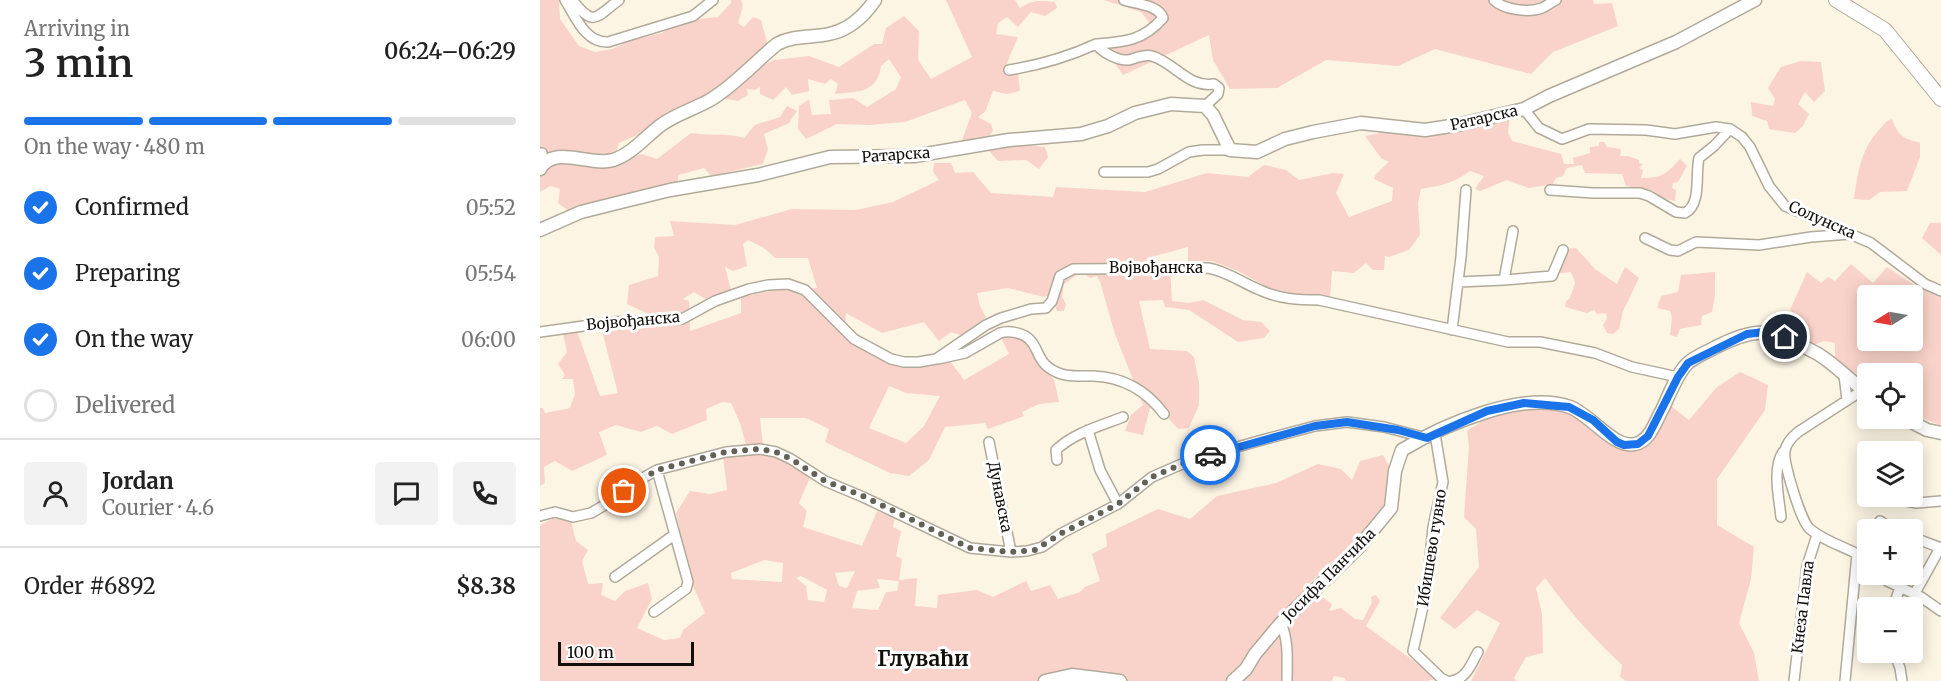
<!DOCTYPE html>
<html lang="en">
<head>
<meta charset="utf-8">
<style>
	:root { --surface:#fff; --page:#f2f2f2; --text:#222; --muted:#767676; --line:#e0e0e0; --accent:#1a73e8 }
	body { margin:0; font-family:Merriweather,serif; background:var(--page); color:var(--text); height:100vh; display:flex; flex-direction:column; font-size:22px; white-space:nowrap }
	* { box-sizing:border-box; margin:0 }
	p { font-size:20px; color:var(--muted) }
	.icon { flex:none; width:33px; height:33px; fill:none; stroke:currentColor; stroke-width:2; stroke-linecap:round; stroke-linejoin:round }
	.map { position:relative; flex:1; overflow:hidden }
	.side { display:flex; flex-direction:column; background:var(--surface); width:540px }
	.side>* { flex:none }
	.needle { width:39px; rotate:259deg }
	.fabs { position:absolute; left:1317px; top:285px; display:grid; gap:12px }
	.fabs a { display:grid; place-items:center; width:66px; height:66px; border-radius:6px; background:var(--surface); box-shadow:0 3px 15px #0003; font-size:30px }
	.scale { position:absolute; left:18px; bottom:15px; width:136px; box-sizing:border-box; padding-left:6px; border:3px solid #110f09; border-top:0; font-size:16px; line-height:21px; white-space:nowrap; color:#110f09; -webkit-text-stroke:4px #fff; paint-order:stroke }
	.pin { position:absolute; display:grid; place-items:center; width:51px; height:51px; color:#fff; margin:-26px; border:3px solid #fff; border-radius:50%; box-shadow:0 2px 6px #0007 }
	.courier { position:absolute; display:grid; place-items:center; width:60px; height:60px; margin:-30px; border:4px solid #1a73e8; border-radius:50%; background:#fff; color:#222; box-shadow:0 2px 8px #0007 }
	.head em { font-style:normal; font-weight:600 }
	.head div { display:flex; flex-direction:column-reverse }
	.head { display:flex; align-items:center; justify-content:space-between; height:102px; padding:0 24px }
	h1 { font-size:39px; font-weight:600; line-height:45px }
	.bar { display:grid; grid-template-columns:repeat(4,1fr); gap:9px 6px; align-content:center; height:72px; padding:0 24px }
	.bar i { height:8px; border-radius:4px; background:var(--line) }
	.bar .active { background:var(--accent) }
	.bar p { grid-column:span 4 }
	.line { display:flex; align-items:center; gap:15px; padding:0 24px; border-top:2px solid var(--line) }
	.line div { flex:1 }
	.round { display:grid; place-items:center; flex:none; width:63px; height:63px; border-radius:6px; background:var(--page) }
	ol { padding:0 24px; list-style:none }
	li { display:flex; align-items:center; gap:18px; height:66px }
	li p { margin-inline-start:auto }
	li .icon { padding:6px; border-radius:50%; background:var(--accent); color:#fff; stroke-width:4 }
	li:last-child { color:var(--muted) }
	li i { width:33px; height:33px; border:3px solid var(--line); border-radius:50% }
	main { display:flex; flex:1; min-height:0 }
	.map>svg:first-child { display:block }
	.green { fill:#f9d3c9; fill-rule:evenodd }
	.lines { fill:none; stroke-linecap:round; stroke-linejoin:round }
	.minor-casing { stroke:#b1aa9b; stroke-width:12 }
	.tertiary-casing { stroke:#b1aa9b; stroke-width:15 }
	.secondary-casing { stroke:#b1aa9b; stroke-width:16 }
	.minor { stroke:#fff; stroke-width:9 }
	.tertiary { stroke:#fff; stroke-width:12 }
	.secondary { stroke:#fff; stroke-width:14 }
	.done { stroke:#636056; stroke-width:6; stroke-dasharray:0 10.8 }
	.route { stroke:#1a73e8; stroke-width:8 }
	.labels { text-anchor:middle; stroke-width:6; stroke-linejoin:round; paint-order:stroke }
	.street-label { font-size:15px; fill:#110f09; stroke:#fff }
	.district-label { font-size:21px; font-weight:bold; fill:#110f09; stroke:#fff }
</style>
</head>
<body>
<main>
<section class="side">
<div class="head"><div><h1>3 min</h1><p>Arriving in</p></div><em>06:24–06:29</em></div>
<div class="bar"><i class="active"></i><i class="active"></i><i class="active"></i><i></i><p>On the way · 480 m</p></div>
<ol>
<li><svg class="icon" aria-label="check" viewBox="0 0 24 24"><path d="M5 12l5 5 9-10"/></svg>Confirmed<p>05:52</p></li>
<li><svg class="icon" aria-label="check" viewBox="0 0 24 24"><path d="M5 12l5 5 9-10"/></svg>Preparing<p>05:54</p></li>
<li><svg class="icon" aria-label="check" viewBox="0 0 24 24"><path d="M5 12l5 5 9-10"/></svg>On the way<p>06:00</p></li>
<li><i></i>Delivered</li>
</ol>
<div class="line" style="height:108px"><a class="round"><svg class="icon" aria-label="person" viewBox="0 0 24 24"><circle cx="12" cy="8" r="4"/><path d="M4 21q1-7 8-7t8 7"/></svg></a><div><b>Jordan</b><p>Courier · 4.6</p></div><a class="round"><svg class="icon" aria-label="chat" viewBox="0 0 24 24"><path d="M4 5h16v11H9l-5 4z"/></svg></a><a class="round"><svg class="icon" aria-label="phone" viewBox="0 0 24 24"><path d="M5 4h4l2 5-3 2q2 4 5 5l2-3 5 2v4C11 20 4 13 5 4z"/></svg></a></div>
<div class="line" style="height:78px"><div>Order #6892</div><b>$8.38</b></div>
</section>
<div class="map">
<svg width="1401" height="681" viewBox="0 0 1401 681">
	<rect width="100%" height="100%" fill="#fcf5e4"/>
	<!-- green -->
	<path class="green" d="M0 0H19L20 19 39 46 55 52 72 49 90 41 122 33 136 25 158 19 178 17 191 3V0H201L203 6 198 23 204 27 213 17 221 20 228 46 167 99 107 131 79 143 75 155 81 161 102 154 117 159 151 133C167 136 191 133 204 138L215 125 240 117 247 106 257 111 249 123 224 134 228 149 223 164 171 176 164 168 138 175V184L48 208 27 210 18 203 20 189 10 186 0 192V175L8 166 0 154Z
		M406 0H475L480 8C492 0 500 0 515 2L517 8 505 16 491 12 478 27 467 17 458 23 456 34 478 37 466 65 478 73 480 91 467 94 453 91 445 112 438 117 451 124 453 131 446 142 421 143 432 113 425 100 365 122 329 125 297 124 266 139 258 129 259 106 269 99 272 115 291 114 289 100 313 98 327 107 356 89 361 77 349 59 341 66C337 94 318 91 295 94L298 84 291 79 285 84 268 79 269 91 252 95 246 87 233 100 220 94V87L215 90 207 89 208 95 198 101 186 99V91L211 71 234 60 269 56 299 67 334 44H342L346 28 364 16 379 31 378 60 391 79 432 57Z
		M564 0H1053L1054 4 1072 3 1078 26 1013 52 991 74 895 49 858 66 786 60 737 88 690 89 673 60 669 35 583 75 565 49 613 27 601 12Z
		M1261 61 1281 62 1285 91 1274 102 1265 92 1258 104 1269 114 1263 126 1255 133 1229 129 1227 121 1212 116 1211 102 1233 106 1235 99 1228 88 1241 67Z
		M970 116 968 133 972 141 1021 154 1024 164H1034L1033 158 1050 153V147L1059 146V142H1064L1067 147 1081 149 1080 156H1088L1099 160V163L1103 164 1099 168 1103 170 1101 178C1123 178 1126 174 1140 159L1147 166 1138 182 1133 183 1132 188 1136 190 1135 201 1122 198 1113 190 1086 186 1082 174 1045 173 1042 165 1027 168 1023 176 1016 178 1013 184 989 188 967 180 940 191 935 189 944 176 930 171C914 183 900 186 881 189L878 203 880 235 869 250 849 257 845 256 844 270H833L826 263 814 273 792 271 790 297H760L737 293 698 271 672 261 648 262V247L607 258 605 263 561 275 630 270 632 301 649 303 663 300 703 320 721 322 730 331 724 338 698 342 649 310 625 307 623 300 599 301 610 349 647 351 654 357 659 383V405L649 428 638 429 627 417 611 404 603 435 585 431 591 415 603 405 575 334 560 282 557 276 550 278 541 272 524 284 522 297 526 304 524 311H517L515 305 517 292 504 297 468 288 437 293 440 306 446 317 423 336 411 332 399 341 384 322 342 333 306 313 305 326 365 368 410 361 424 380 469 354 460 336 473 335 488 344 514 380 519 402 499 404 482 412 484 416 448 429 445 423 405 427 389 460 369 476 350 473 285 442 289 429 266 418H220L223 445H206L200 423 191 403 182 402 166 409 167 420 132 434 117 426 101 432 76 425 59 432 67 455 32 471 15 461 4 467 5 483 0 486V408H3L5 413 30 408 35 394 33 379H22L25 375 18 364 27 352 23 334 37 331 60 396 78 393 61 327 105 326 113 316 87 304 89 285 118 276 119 257 114 248 115 237 134 236 130 221 195 225 252 209 316 210 353 202 399 180 393 172 394 163H411L415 173 433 172 451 193 513 197 516 187 605 192 667 173 708 177 724 165 746 170 759 180 793 173 804 174 796 193 809 217 852 201 853 188 834 179 836 174 849 162 841 158 825 136 862 129ZM208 240 224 248 235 258H268L277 288 235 290 201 297V313L150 331 149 301 143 299 154 292 167 300 191 290 185 267 193 271 207 266 203 244ZM349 386 366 393 400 396 384 426 366 443 329 428Z
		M1352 119C1358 136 1363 138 1380 143V157L1367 191 1340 192 1329 200 1314 199C1318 172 1320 152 1338 131 1343 126 1345 121 1352 119Z
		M471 144 505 147 508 157 499 169 486 160 458 161 449 151 456 146Z
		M1390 223H1401V255L1382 238Z
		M1036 248 1055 269 1077 284 1085 267 1099 278 1083 311 1079 329 1073 334 1067 333 1063 325 1067 318 1066 313 1057 314 1054 310 1047 313 1025 307 1026 301 1030 298 1035 283 1031 272 1015 274 1026 249Z
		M1311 264 1333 283 1347 267 1376 286 1401 298V425L1373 415 1372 374H1328L1327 382 1295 358V343L1284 341 1274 345 1254 338 1265 322 1250 310 1267 272 1281 283 1288 277 1295 281ZM1328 296H1372V340H1328Z
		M1175 272V295L1172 312 1162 316 1161 325 1140 329 1137 337 1130 335 1132 318 1130 311 1117 308 1121 296 1138 292 1141 275Z
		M1200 372 1228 385 1225 410 1177 479V525L1214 547 1211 579 1199 623 1214 653 1219 681H1086L1080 677 1082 665C1053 638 1028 610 1005 578L996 588 1002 614 1003 653 986 657 974 678 977 681H931L960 623 937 610 915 629 900 618 939 567 936 529 924 517 929 446 927 431 956 412 1026 403 1083 446 1108 439 1131 406 1149 420 1177 387Z
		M223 452 240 457 272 473 259 503 267 511 263 527 322 546 337 511 355 518 353 527 361 531 356 556 362 559 359 580 377 578 375 606 397 608 398 595 437 590 453 597 486 581 491 591 510 585 518 599 540 592 545 587 560 581 552 554 567 546 566 534 618 509 650 519 677 496 736 483 778 464 801 469 812 480 820 461 843 455 852 471 844 512 766 587 768 601 776 592 792 604 789 611 801 608 815 619 823 620 832 602 831 597 836 595 840 601 826 626 897 678 888 681H806L805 678 794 676 792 681H0V525L16 517 31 521 36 541 48 550 42 561 48 584 63 583 61 595 75 601 85 591 108 583 112 599 97 628 124 640 140 638 143 630 165 613 149 577 136 513 150 491 170 494 187 490 183 456ZM224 560 243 563 242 582 192 579 191 573ZM315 571 307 588 299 586 295 573ZM261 576 287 590 284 602 268 600 266 586 256 578ZM337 579 359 581 357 591 346 592 338 610 312 608 317 591 340 588ZM739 631 748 638 747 672Z"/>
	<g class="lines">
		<!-- minor casing -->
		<g class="minor-casing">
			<path id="minor" d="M25 0C36 17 45 43 68 42L153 16 173 0
				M584 0C596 4 619 5 623 18 603 41 584 42 556 44 563 53 578 61 589 60 596 58 604 54 612 56 635 63 648 88 674 84L679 88 678 94 665 106
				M954 0C964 10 989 13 1002 8 1007 6 1011 2 1016 0
				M26 2H34C54 28 57 16 79 0
				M469 70C500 65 528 57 556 44
				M984 109 999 128 1022 139 1049 129 1106 130 1135 134 1176 127 1190 129 1202 137 1210 147 1229 186 1245 206 1331 243 1385 284 1401 291
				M0 153H2L3 163
				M564 172H608L618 169 649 152 663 150H690
				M1010 190 1053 193H1100L1109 196 1136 212 1145 213C1162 204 1155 174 1159 158L1174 146 1190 129
				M1105 238 1130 250 1138 251 1156 242 1219 245 1271 237 1310 234
				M964 280 973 231
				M918 282 964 280 1012 276 1023 250
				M912 330 921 257 926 190
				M0 332 72 322 142 319 175 301 209 289 228 285 248 284 265 290 314 339 351 359 364 362H379L396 359 446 325 461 318 491 309 506 308 512 301 520 276 533 269 668 268C687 271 702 283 720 290 739 299 759 300 779 300L968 342H1000L1055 353 1092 367 1138 377
				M398 359 425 353 460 333C469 330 484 333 490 340 498 348 498 360 508 367 522 378 536 376 553 376 583 377 606 390 624 414
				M1304 375 1307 400
				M1323 390 1258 432C1252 437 1246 443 1245 451 1243 462 1261 522 1270 529 1286 543 1310 548 1328 560
				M548 430 560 470 578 504
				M895 434 903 482 893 527 887 589 873 651 901 678 907 681
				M449 442 471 552
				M517 460 516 450C534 433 560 426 583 417
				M1349 498 1377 503 1401 501
				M0 516 15 512 33 517 51 513 63 506 92 484 117 470 186 452 220 449 236 452 251 459 285 481 323 497 430 548 471 552 487 551 502 547 522 533 578 504 612 477 651 460 722 440 775 426 807 422 844 427 887 438
				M1241 517C1239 498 1232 468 1243 452
				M1340 521 1353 530
				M1372 537 1401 548
				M1340 574 1347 581 1381 597 1401 611
				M75 577 134 535
				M1375 593 1400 548
				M1353 608 1360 587
				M114 612 146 589 148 582 117 470
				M741 623C749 641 747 662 747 681
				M1354 652 1360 668 1362 681
				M912 681C927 678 931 664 938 652
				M1254 681 1267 566 1277 535
				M1305 681 1317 554"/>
		</g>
		<!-- tertiary casing -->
		<g class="tertiary-casing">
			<path id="tertiary" d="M0 169C14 144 50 167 73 160 92 154 105 137 121 125 136 114 154 109 170 100 194 86 215 62 237 44 254 35 271 38 289 34 309 30 324 16 335 0
				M0 230 41 212 85 201 130 190 218 175 290 157 374 156 469 140 541 134 568 126 595 113 631 104 665 106 673 115 690 150 717 152 745 139 773 132 821 123 885 130 917 125 984 109 1009 96 1136 42 1215 0
				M1364 418 1387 430 1401 433
				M505 681 532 675 580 681
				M693 681 706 669 715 654 741 623 819 547 851 508 855 471 862 450C903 425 983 390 1030 407 1051 415 1074 449 1095 444 1110 441 1115 422 1122 410 1129 396 1137 373 1148 363 1156 356 1167 352 1176 347 1208 331 1225 327 1257 343 1265 348 1274 351 1281 356 1298 367 1311 382 1328 393"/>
		</g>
		<!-- secondary casing -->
		<g class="secondary-casing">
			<path id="secondary" d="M1296 0 1345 30 1401 99"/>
		</g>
		<!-- minor -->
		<use href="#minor" class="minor"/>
		<!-- tertiary -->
		<use href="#tertiary" class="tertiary"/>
		<!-- secondary -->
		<use href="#secondary" class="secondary"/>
	</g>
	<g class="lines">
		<!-- done -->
		<path class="done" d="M84 491 117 470 186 452 220 449 236 452 251 459 285 481 323 496 430 548 471 552 495 550 522 533 578 504 612 477 651 460 670 455"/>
		<!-- route -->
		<path class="route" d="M670 455 775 426 807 422 858 430 887 438 947 411 984 403 1029 407 1053 420 1077 442 1084 445 1098 444 1108 436 1138 377 1148 363 1207 334 1224 332 1245 337"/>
	</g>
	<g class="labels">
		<!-- street labels -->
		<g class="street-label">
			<text transform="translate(944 118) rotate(-13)" y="5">Ратарска</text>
			<text transform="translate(356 155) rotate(-4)" y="5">Ратарска</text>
			<text transform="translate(1282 220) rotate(24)" y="5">Солунска</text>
			<text x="616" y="273">Војвођанска</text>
			<text transform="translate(93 321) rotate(-5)" y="5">Војвођанска</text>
			<text transform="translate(460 497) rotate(79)" y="5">Дунавска</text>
			<text transform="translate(892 548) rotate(-81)" y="5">Ибишево гувно</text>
			<text transform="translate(789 575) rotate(-45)" y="5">Јосифа Панчића</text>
			<text transform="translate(1263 607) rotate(-83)" y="5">Кнеза Павла</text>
		</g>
		<!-- district labels -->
		<g class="district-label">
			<text x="383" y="666">Глуваћи</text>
		</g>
	</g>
</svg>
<div class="fabs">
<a><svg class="needle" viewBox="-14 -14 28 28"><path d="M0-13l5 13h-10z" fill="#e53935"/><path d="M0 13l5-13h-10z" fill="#767676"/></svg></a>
<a><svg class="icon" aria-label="locate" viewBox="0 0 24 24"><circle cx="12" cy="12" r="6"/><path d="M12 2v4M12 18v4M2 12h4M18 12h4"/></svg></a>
<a><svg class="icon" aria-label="layers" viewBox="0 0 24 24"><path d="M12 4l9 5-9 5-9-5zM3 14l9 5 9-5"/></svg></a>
<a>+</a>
<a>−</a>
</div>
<div class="scale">100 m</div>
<div class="pin" style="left:84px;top:491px;background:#ea580c"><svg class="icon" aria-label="bag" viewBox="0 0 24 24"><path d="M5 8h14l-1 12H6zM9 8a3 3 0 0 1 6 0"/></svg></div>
<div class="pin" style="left:1245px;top:337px;background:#1f2937"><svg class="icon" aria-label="home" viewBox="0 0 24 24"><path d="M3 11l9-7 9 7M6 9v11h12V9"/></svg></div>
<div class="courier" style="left:670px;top:455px"><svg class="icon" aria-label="car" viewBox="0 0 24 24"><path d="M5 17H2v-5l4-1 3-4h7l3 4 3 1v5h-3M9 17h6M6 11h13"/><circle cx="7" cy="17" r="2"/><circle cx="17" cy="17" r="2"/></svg></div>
</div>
</main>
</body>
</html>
